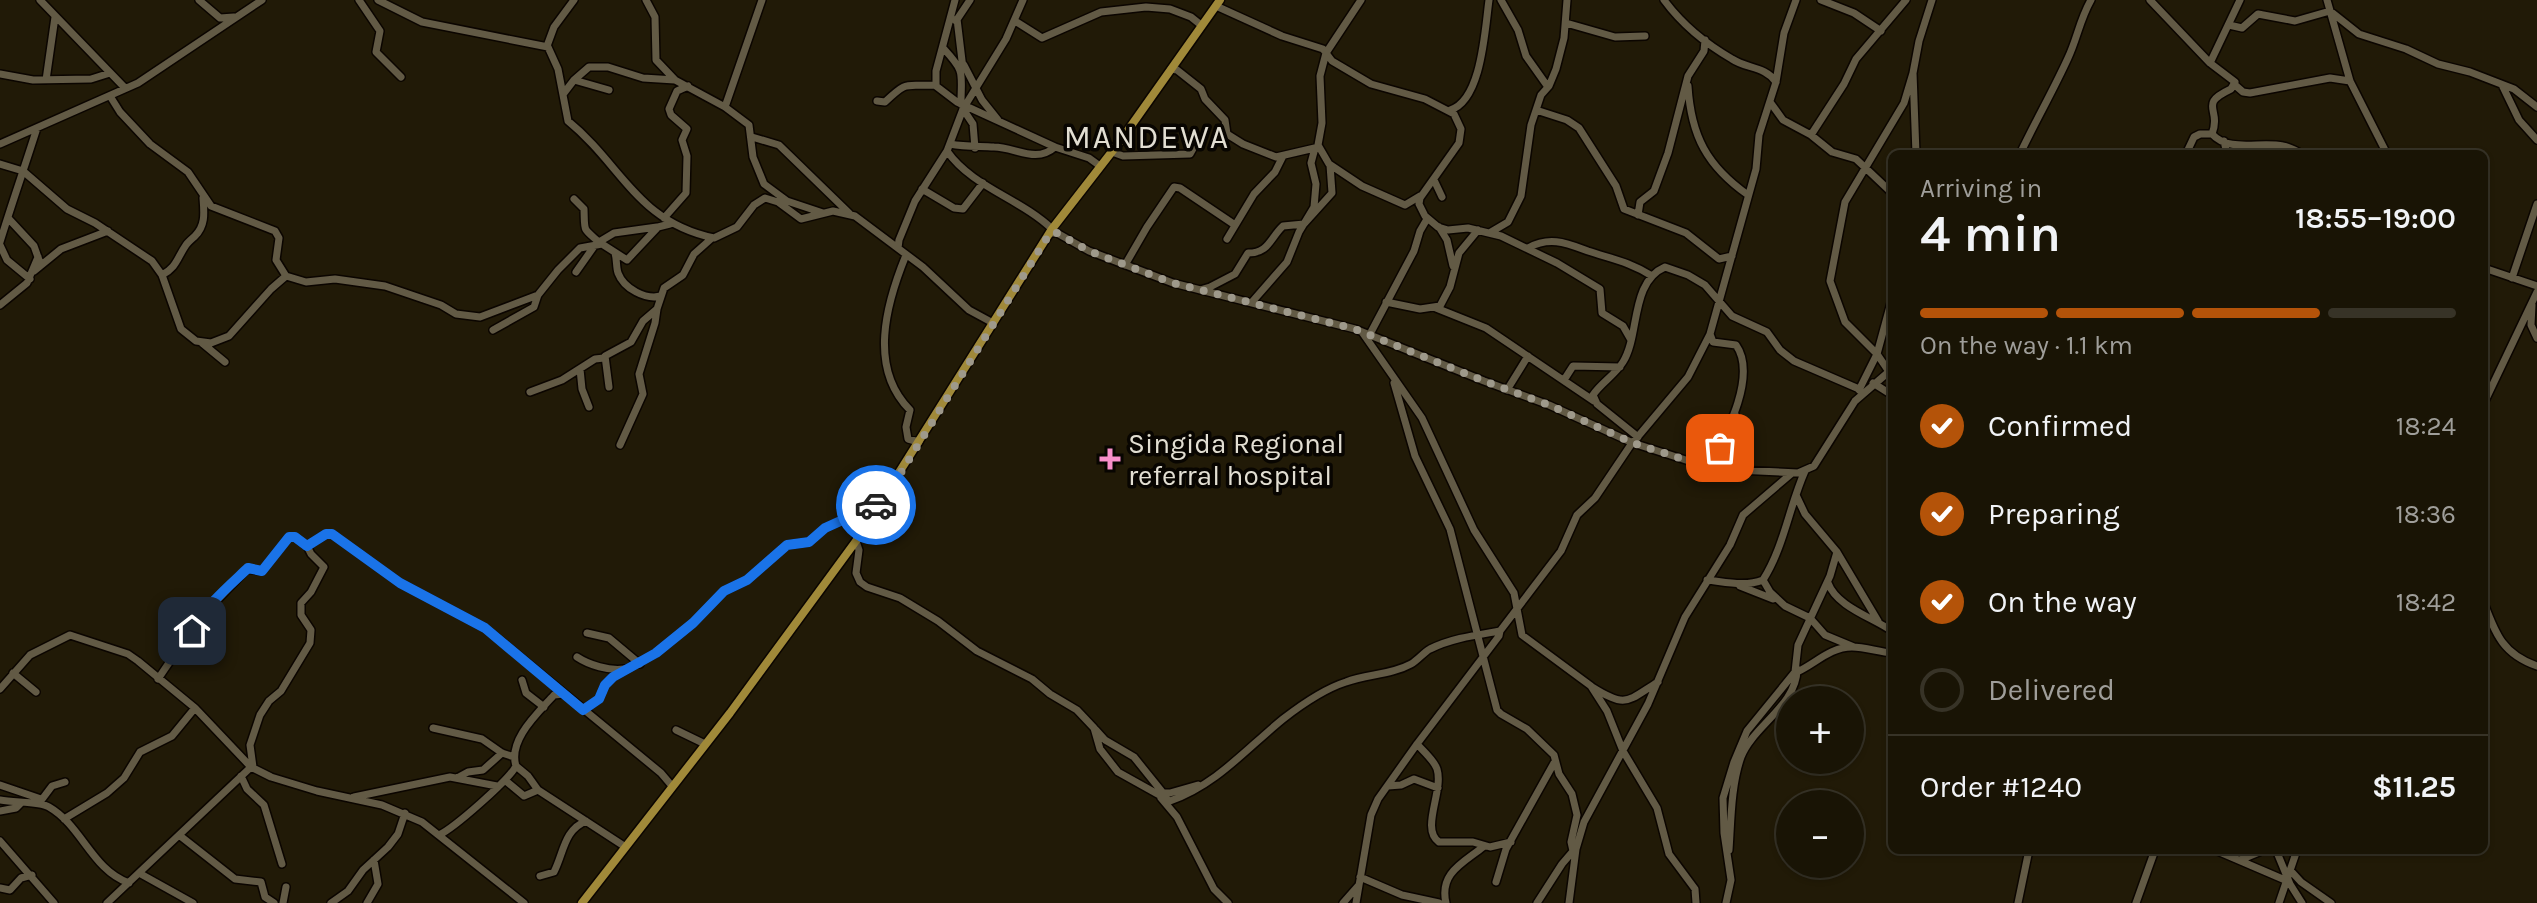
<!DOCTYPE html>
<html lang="en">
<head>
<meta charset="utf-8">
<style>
	:root { --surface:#191405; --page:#221d0f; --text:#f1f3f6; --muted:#9f9e9a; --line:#373327; --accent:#b45309 }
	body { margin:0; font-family:Karla,sans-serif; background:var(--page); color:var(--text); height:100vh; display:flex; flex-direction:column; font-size:30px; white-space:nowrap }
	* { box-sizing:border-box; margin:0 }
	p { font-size:26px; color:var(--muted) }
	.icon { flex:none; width:44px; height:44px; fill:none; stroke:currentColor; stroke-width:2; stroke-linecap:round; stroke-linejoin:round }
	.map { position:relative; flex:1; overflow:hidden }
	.details { position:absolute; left:1888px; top:150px; width:600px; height:704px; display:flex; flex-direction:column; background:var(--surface); border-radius:12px; box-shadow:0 2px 6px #0004,0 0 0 2px var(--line) }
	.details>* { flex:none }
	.fabs { position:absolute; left:1776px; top:686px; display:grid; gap:16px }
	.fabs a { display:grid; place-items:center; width:88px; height:88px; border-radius:50%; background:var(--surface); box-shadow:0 2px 6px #0004,0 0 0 2px var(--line); font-size:40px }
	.pin { position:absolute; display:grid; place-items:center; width:68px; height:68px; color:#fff; margin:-34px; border-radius:16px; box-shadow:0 4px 12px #0006 }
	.courier { position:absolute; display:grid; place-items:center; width:80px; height:80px; margin:-40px; border:6px solid #1a73e8; border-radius:50%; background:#fff; color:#222; box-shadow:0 2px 10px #0007 }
	.headline em { font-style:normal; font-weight:600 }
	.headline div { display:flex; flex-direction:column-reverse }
	.headline { display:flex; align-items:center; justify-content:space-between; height:136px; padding:0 32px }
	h1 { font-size:52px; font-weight:600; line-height:60px }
	.bar { display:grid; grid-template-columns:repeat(4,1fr); gap:12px 8px; align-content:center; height:96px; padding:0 32px }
	.bar i { height:10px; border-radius:6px; background:var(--line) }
	.bar .current { background:var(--accent) }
	.bar p { grid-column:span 4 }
	.line { display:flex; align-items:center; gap:20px; padding:0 32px; border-top:2px solid var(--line) }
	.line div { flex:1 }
	ol { padding:0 32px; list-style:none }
	li { display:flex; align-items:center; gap:24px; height:88px }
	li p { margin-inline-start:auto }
	li .icon { padding:8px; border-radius:50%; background:var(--accent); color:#fff; stroke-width:4 }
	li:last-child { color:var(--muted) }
	li i { width:44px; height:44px; border:4px solid var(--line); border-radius:50% }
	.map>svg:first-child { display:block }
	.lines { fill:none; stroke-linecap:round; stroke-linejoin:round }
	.minor-casing { stroke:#0b0500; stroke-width:10 }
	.major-casing { stroke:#0b0500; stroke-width:11 }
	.minor { stroke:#625a45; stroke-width:7 }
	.major { stroke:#a08939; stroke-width:8 }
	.done { stroke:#9e998b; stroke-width:8; stroke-dasharray:0 14.4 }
	.route { stroke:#1a73e8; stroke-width:10 }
	.poi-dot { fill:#f98fca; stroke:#080501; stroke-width:3 }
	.labels { text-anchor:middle; stroke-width:7; stroke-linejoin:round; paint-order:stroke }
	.poi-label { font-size:28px; fill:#e2ded2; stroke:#080501; text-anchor:start }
	.quarter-label { font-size:32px; letter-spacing:2px; fill:#e2ded2; stroke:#080501 }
</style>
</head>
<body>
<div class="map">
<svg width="2537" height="903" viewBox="0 0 2537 903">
	<rect width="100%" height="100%" fill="#211a07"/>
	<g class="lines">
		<!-- minor casing -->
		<g class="minor-casing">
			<path id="minor" d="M40 0 125 88
				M199 0 220 18 234 17
				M359 0 380 31 376 52 401 77
				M378 0 422 22 548 47 558 69 568 121C622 165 637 222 714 238L737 227 754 205 765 198 778 202 801 219 833 211 855 216 923 267 969 310 993 323
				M646 0 655 17 656 60 675 80
				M955 0 936 71V86L957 102 1055 147
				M1361 0 1326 53 1320 76 1322 123 1318 145 1329 164 1362 186 1405 205 1420 196
				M1501 0 1518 30 1526 56 1548 87
				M1664 0C1681 23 1706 44 1732 59 1747 69 1765 66 1776 82
				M1821 0 1854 13 1881 31
				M2150 0 2210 63 2235 82 2231 89C2197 105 2222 108 2212 134
				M2327 0 2350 81 2387 154
				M1216 6 1282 36 1323 49 1332 61 1371 84 1425 99 1454 114 1461 129 1459 143 1420 198 1419 204 1425 216 1438 227 1448 230 1468 228 1501 236 1557 263 1600 289 1602 313 1623 326 1631 340
				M957 19 963 69
				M956 21 970 0
				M1015 21 1042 38 1101 12 1146 7 1170 9 1191 17 1201 25
				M1566 23 1615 37 1645 36
				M2229 25 2242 28 2258 14 2295 21 2330 11 2359 34 2406 49 2438 64 2470 72 2514 89 2537 107
				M547 46 554 27 574 0
				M944 49C966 73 961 72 961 104
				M2210 63 2240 0
				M964 65 982 100 998 120
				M1171 69 1177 70 1201 89 1205 99 1225 120 1227 134 1243 144 1276 157 1319 147
				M0 74 33 80 91 79 110 73
				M46 80 55 17
				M574 80 609 90
				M2235 85 2243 92 2250 93 2330 78 2350 81
				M1688 86C1691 136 1707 166 1748 195
				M2503 87 2519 120 2537 140
				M564 93 574 80 589 67H608L643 78 675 80 725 107 749 125 753 157 764 184 787 201 823 213
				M110 96 120 112 150 144 188 172 211 206 275 231 279 238 276 260 286 276
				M877 101 885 102C909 79 905 87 936 85
				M1770 102 1783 120 1811 135 1832 152 1856 159 1892 193
				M725 107 762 0
				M963 109 973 124 975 148
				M1450 110C1482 101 1485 28 1489 0
				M1536 110 1567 120 1579 128 1616 186 1624 209 1686 233 1719 259 1732 256
				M1811 135 1844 84 1856 59 1906 0
				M752 137 779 145 849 213
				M2224 141 2227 154
				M0 144 138 83 262 0
				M950 144C966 147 979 146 994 147 1015 147 1036 164 1055 147L1089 158 1100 166
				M947 151C972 187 1021 199 1052 229
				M1112 152 1123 156 1190 154 1195 145
				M1916 154 1913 73 1919 41 1932 0
				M2020 154C2035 122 2053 91 2068 58 2077 39 2080 19 2091 0
				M2186 154 2194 137 2200 134H2212C2229 153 2260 141 2283 146 2290 147 2296 151 2302 154
				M0 164 23 171 67 209 95 223 152 261 162 275 181 329 196 341 211 343 229 336 271 289 286 276 306 282 335 279 385 286 441 305 456 314 480 317 538 295 558 270 580 248 602 244 627 260 658 227 670 224
				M1434 180 1442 197
				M922 189 954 208 963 209 983 183
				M574 199 584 209C585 233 582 227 600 243
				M1638 215 1640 202 1654 191 1668 153 1688 76 1704 51 1705 40
				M8 218 34 246 39 260
				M664 218 686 193 687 156 682 140 687 129 671 115 669 109 677 91 688 86
				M1439 227 1447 240 1453 266
				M1491 232 1508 222 1521 196 1531 125 1541 95 1549 86 1556 69 1564 38 1567 0
				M1050 233H1057L1089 251 1173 283 1355 329 1484 381 1549 405 1633 443 1692 462 1737 470 1798 473 1814 466 1855 401 1892 369
				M1227 239 1254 194 1275 172 1283 156
				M0 242C12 203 25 166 37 128
				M599 242 614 233 657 227
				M0 245 7 260 30 279
				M898 248 899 240 915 201 947 151 963 109 1006 39 1023 0
				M1528 248C1550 236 1566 243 1588 251 1612 259 1630 262 1652 276
				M615 253C617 260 616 267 618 273 624 289 646 300 661 296
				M906 255C886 304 868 368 910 410L906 427 908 439 919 442
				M1125 265 1147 227 1174 187 1180 188 1235 225
				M2484 268 2537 286
				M34 271 61 249 108 231
				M576 272 595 245
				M162 275C177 267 177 258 186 245 188 242 193 238 195 236 206 225 204 212 203 198
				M2512 278 2537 204
				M1200 290 1210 287 1235 274 1248 253C1269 253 1270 238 1283 226L1304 224 1332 193 1330 165
				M1252 302 1287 262 1299 232 1314 207 1316 184 1311 163 1315 148
				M1386 302 1420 309 1440 306 1450 287 1459 253 1478 230
				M0 305 27 283 38 257
				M2532 305 2531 325 2537 338
				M1436 308 1486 328 1594 401
				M493 330 534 307 538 295
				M1362 332 1422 418 1474 530 1514 593 1522 635 1591 686 1607 711 1623 751 1657 808 1669 854 1695 889 1696 903
				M1370 334 1414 251 1420 231 1427 219
				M202 343 225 362
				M580 369 582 389 589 407
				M1892 376 1877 354 1845 322 1830 281 1845 202 1904 103 1913 73
				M1564 380 1573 366 1620 367
				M1394 383 1415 456 1450 529 1497 710 1501 714 1527 729 1554 755 1559 774 1572 794 1577 815 1571 842 1573 851
				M1873 383 1892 395
				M609 387 605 356 631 342 643 321 657 309 664 288 683 275 694 254 712 238
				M1507 390 1528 356
				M1859 390 1877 354 1892 299
				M530 392 562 380 595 359 604 358
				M2484 403 2537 292
				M1735 414 1738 443 1748 471
				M1638 437 1597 404 1593 395C1601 383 1615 375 1623 362 1640 335 1630 282 1665 267L1688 275 1705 285 1732 316 1767 332 1780 350 1794 361 1859 389
				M620 445 643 394 639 374 655 323 657 309
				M1710 465C1725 436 1758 376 1736 345L1713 342 1710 334 1756 169 1759 135 1776 82 1784 33 1796 0
				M1796 495 1805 514 1837 552 1878 621
				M856 541 859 550 856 573 860 582 867 587 900 598 938 621 977 651 1032 679 1050 694 1077 710 1094 728 1100 749 1118 772 1170 801C1216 785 1246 749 1283 719 1301 705 1324 689 1346 682 1367 674 1391 675 1411 664 1418 660 1423 653 1430 649 1452 638 1477 635 1500 631L1561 551 1577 515 1595 498 1630 446 1688 377 1710 334
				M1707 580C1726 582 1745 587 1763 580 1784 547 1789 507 1805 471
				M1763 580 1770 592 1785 606 1810 618 1825 635 1854 647
				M1828 583C1837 607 1872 617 1892 631
				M1740 586 1773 599
				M2484 603C2496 635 2503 654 2537 666
				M587 633 609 638 640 664
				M577 657C589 665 609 671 624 669
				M1797 672C1815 664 1830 647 1852 647 1865 647 1879 652 1892 653
				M13 673 36 692
				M158 679 198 620 247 569 262 571 289 537H295L307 546 326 534H332L400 583 485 628 661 773 672 786
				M522 680 526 693 544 707
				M1592 687C1627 709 1627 701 1658 682
				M0 689 30 655 70 635 128 654 138 661 195 708 251 767 271 777 317 791 382 805 422 822 524 903
				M583 710 599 699 605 685 613 677 656 653 693 623 724 591 747 580 787 545 809 542 825 528 882 503
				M433 728 482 739 502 753 514 757
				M676 730 705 744
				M1096 730 1105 740 1134 757 1163 793
				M1417 744C1423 751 1434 760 1437 769 1444 791 1420 829 1439 842H1473L1490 847 1511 842
				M516 766 528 776 538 790 624 846
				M253 767 250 745 260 715 269 701 281 691 310 643 311 630 301 615V603L311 592 324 567 311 554 307 546
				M241 776 247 789 264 805 282 864
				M457 778 468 772 483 770 502 753
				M506 781 524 796 538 790
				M0 785 41 799
				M1388 786 1401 785 1414 779 1438 788
				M1159 793H1170L1198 785
				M354 797 450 777 497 786
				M1161 798 1177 817 1214 889 1228 903
				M0 800C14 803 39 801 49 807 82 826 92 870 129 883
				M40 802 52 786 65 782
				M0 811 16 808 20 804
				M64 819 107 793 124 778 140 752 172 736 195 708
				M179 835 235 879 261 882 265 897 274 903
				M439 835C454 828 509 780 516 766 508 740 537 714 554 695L564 694
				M0 841 54 903
				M1729 850C1731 821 1731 785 1741 757 1753 726 1797 705 1797 669
				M2215 850 2285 880
				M2276 850 2290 884 2302 903
				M2240 860 2264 850
				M2290 870 2301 882 2331 903
				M139 873 193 903
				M540 876 554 872C564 852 564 830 586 821
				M1360 877 1402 895 1439 903
				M1496 882 1506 849 1554 763
				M0 888 10 890 21 878 32 875
				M107 903 251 767
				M283 903 286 887
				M331 903 348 891 363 870 388 847 398 834 405 813
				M367 903 378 884 374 860
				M1343 903 1358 886
				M1356 903 1371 815 1378 799 1417 744 1499 636 1500 631
				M1446 903C1439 873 1463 863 1483 847
				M1537 903 1562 864 1574 850
				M1569 903 1576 849 1584 822 1648 704 1685 617 1730 545 1743 515 1792 473
				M1726 903 1731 880 1724 833 1723 798 1734 762 1747 731 1795 672 1798 645 1830 576 1837 552
				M2018 903 2029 850
				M2136 903 2155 850
				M2279 903 2297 850"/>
		</g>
		<!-- major casing -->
		<g class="major-casing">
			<path id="major" d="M582 903 730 713 856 541 1052 229 1121 140 1220 0"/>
		</g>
		<!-- minor -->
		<use href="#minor" class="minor"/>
		<!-- major -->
		<use href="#major" class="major"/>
	</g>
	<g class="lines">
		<!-- done -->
		<path class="done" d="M876 505 882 503 1050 233H1057L1089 251 1173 283 1355 329 1484 381 1549 405 1633 443 1692 462 1710 465 1720 448"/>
		<!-- route -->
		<path class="route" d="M192 631C204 607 229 586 248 568L262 571 289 537H295L307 546 326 534H332L400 583 485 628 583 710 599 699 605 685 613 677 656 653 693 623 724 591 747 580 787 545 809 542 825 528 876 505"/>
	</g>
	<!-- markers -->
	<path class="poi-dot" d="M1106 447h8v8h8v8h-8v8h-8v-8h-8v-8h8z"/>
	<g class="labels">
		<!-- poi labels -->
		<g class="poi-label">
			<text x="1128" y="453">Singida Regional<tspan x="1128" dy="32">referral hospital</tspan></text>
		</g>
		<!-- quarter labels -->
		<g class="quarter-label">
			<text x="1147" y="148">MANDEWA</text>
		</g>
	</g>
</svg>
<div class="fabs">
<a>+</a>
<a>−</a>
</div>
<div class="pin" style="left:1720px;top:448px;background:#ea580c"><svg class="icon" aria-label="bag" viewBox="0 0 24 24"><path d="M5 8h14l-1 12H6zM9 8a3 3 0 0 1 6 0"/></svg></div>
<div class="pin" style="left:192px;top:631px;background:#1f2937"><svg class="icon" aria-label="home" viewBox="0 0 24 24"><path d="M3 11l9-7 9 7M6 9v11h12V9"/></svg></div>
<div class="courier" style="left:876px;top:505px"><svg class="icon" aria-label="car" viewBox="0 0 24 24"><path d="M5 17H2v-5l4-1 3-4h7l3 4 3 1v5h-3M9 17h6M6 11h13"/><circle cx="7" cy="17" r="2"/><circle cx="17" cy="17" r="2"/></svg></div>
<section class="details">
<div class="headline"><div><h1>4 min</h1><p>Arriving in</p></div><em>18:55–19:00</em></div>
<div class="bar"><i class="current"></i><i class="current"></i><i class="current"></i><i></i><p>On the way · 1.1 km</p></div>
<ol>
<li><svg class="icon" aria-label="check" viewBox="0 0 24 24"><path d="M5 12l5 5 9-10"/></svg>Confirmed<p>18:24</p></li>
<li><svg class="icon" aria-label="check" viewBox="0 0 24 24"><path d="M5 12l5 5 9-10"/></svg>Preparing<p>18:36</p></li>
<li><svg class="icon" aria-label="check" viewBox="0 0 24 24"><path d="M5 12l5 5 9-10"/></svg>On the way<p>18:42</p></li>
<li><i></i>Delivered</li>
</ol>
<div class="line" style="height:104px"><div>Order #1240</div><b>$11.25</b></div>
</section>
</div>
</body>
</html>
